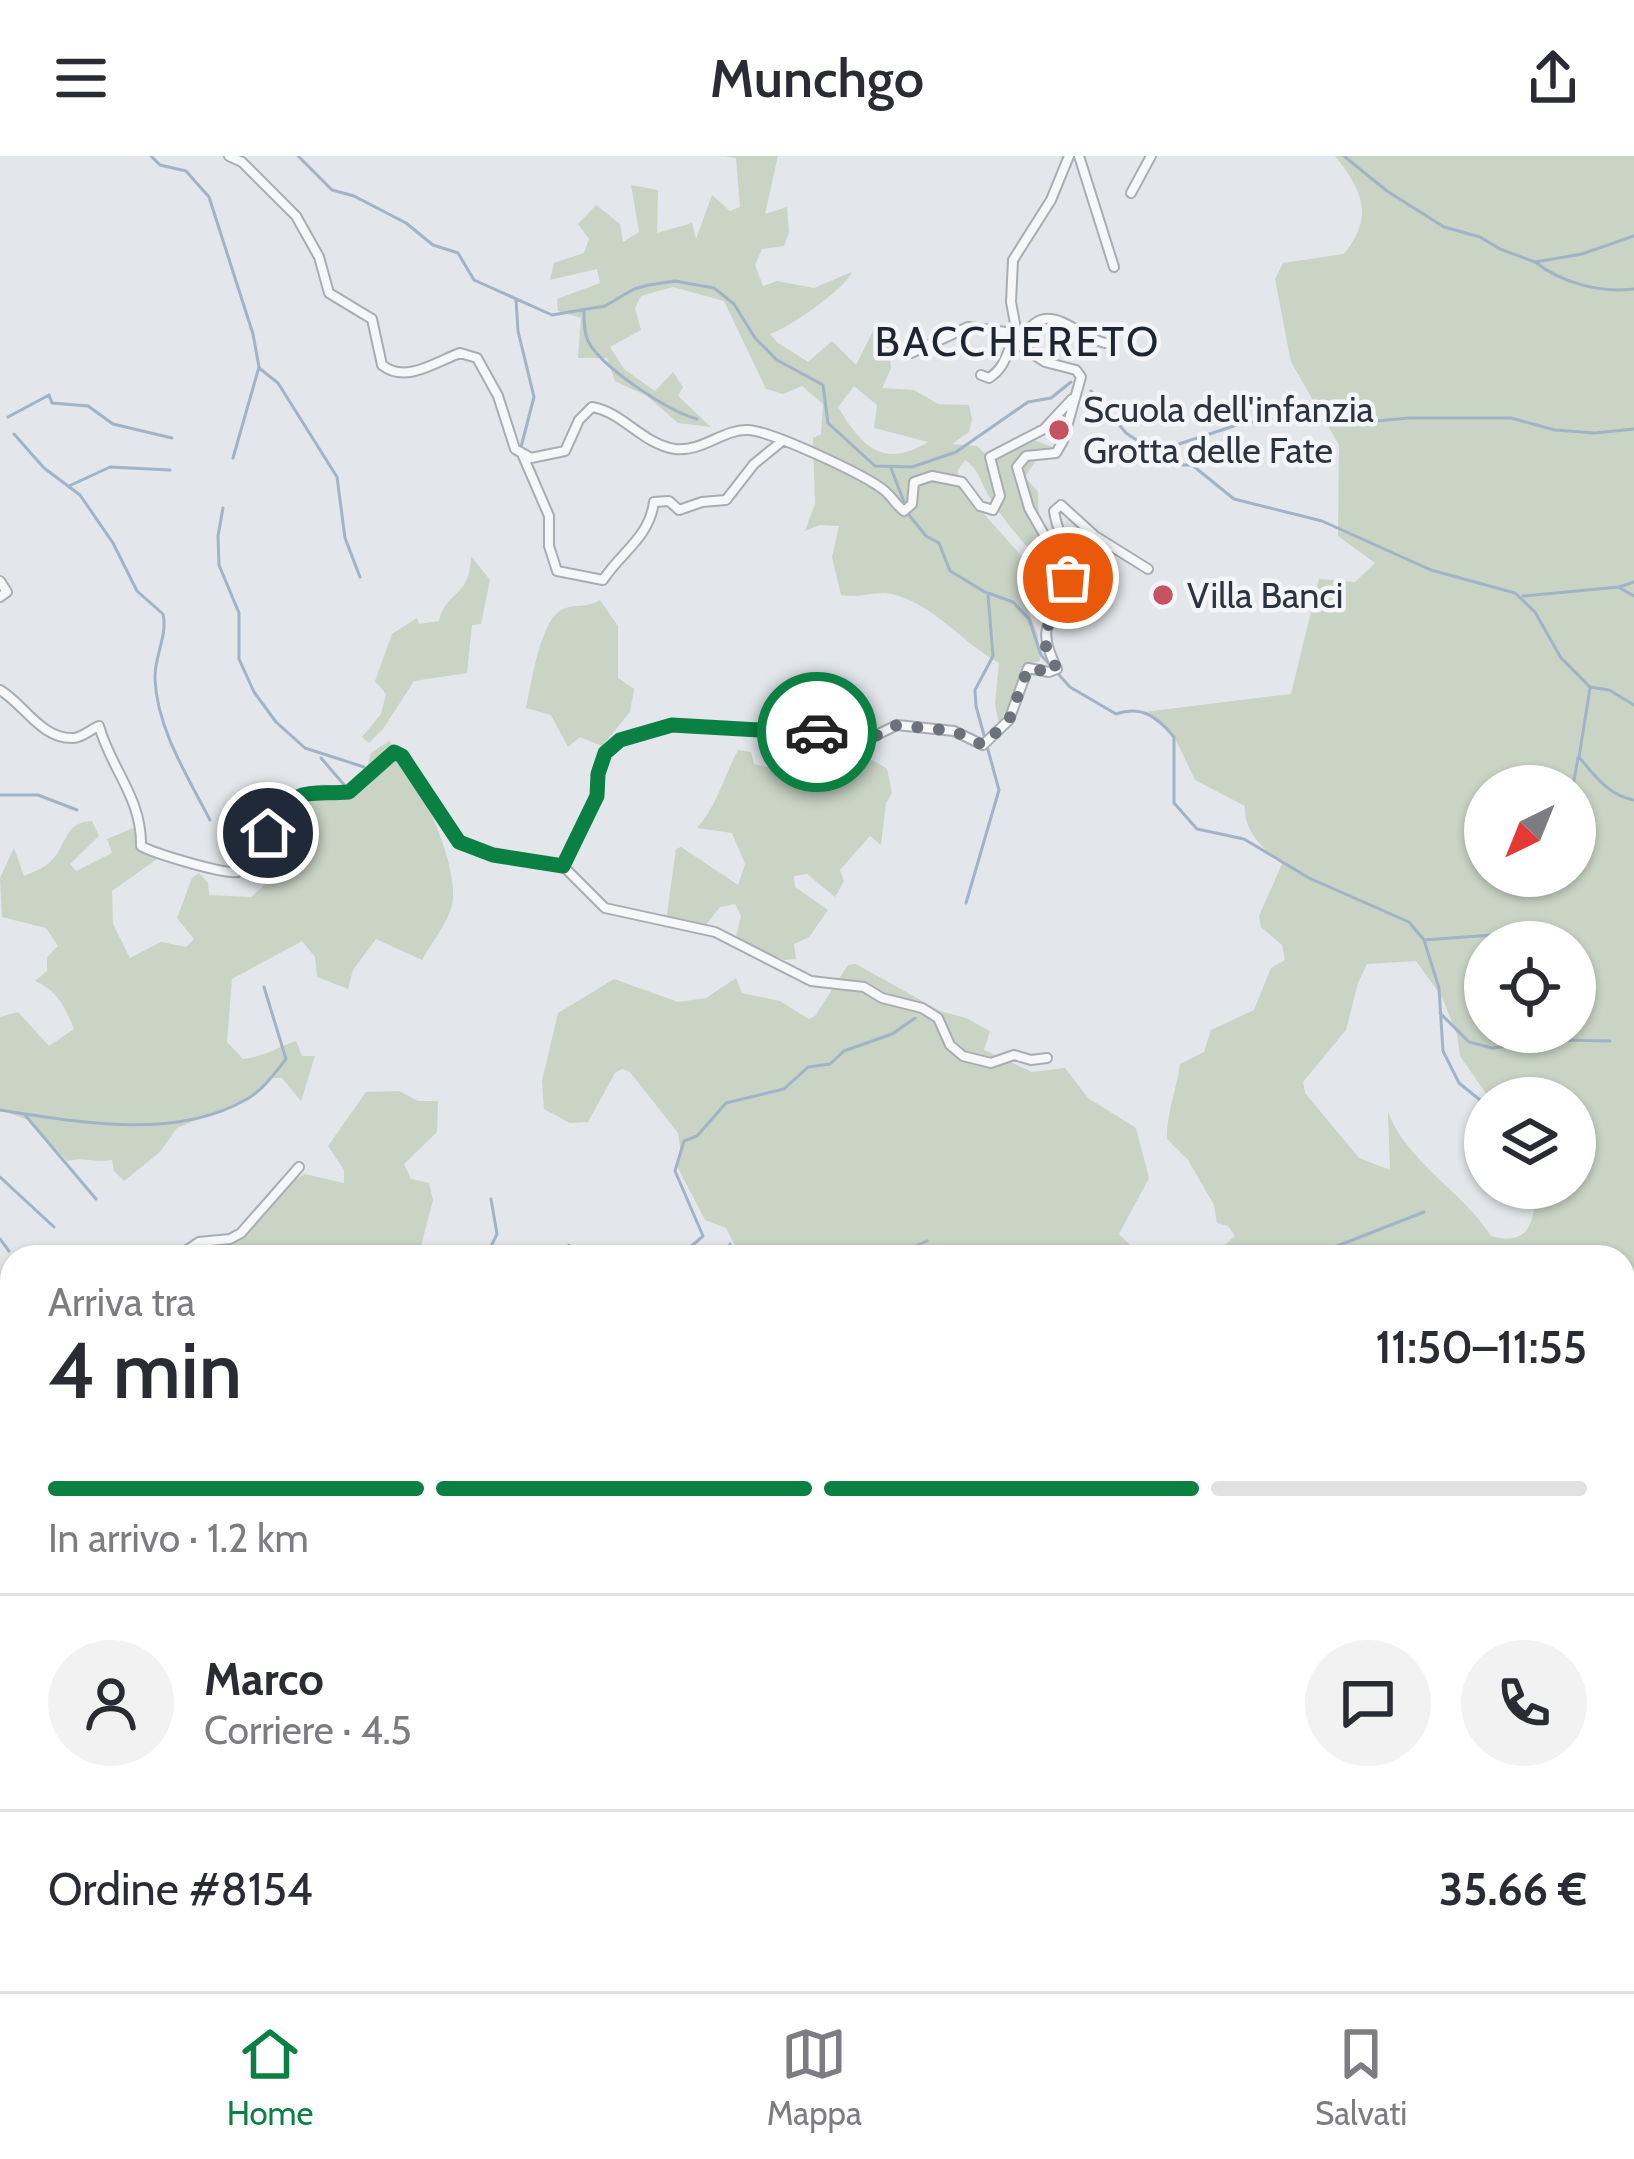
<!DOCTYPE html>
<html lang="it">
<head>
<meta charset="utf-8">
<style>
	:root { --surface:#fff; --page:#f2f2f3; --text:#2b2b33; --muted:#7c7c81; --line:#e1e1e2; --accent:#0b8043 }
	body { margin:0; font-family:Cabin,sans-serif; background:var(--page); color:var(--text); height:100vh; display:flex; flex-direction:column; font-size:45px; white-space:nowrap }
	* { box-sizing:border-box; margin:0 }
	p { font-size:39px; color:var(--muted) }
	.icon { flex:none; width:66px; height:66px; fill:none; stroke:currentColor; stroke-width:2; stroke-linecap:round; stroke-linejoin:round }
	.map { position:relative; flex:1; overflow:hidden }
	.panel { position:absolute; left:0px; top:1089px; width:1635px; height:747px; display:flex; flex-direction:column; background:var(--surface); border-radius:36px 36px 0 0; box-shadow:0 3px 9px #0004 }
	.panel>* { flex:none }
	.needle { width:78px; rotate:223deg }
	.fabs { position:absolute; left:1464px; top:609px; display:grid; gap:24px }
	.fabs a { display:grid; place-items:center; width:132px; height:132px; border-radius:50%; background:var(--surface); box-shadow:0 3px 9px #0004; font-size:60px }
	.pin { position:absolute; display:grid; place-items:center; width:102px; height:102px; color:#fff; margin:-51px; border:6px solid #fff; border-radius:50%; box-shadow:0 3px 12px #0007 }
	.courier { position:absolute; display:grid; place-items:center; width:120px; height:120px; margin:-60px; border:9px solid #0b8043; border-radius:50%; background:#fff; color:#222; box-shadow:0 3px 15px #0007 }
	.head em { font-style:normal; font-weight:600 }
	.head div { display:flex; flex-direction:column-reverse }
	.head { display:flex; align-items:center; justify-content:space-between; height:204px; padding:0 48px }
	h1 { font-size:78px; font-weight:600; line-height:90px }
	.bar { display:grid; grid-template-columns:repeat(4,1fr); gap:18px 12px; align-content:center; height:144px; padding:0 48px }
	.bar i { height:15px; border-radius:9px; background:var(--line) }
	.bar .selected { background:var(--accent) }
	.bar p { grid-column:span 4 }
	.line { display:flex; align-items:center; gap:30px; padding:0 48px; border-top:3px solid var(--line) }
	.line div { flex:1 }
	.round { display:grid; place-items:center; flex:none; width:126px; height:126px; border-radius:63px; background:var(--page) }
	header { display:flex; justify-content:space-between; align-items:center; height:156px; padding:0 48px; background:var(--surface); font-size:54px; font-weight:600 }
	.tab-bar { display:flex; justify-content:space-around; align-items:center; height:168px; border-top:3px solid var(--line); background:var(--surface); font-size:33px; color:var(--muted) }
	.tab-bar a { display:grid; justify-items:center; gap:6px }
	.tab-bar .selected { color:var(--accent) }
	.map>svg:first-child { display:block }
	.green { fill:#c9d4c5; fill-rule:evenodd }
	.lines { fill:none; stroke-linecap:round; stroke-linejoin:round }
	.stream { stroke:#a1b3c7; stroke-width:3 }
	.minor-casing { stroke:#a8adb4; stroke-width:12 }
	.minor { stroke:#f6f7f9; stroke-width:8 }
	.done { stroke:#6c727c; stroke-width:12; stroke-dasharray:0 21.6 }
	.route { stroke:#0b8043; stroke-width:15 }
	.poi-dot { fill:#c55362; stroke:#f3f5f8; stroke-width:4.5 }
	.labels { text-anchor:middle; stroke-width:9; stroke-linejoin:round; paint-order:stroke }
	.poi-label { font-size:36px; fill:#2c3441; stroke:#f3f5f8; text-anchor:start }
	.quarter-label { font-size:42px; letter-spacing:3px; fill:#1e2532; stroke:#f3f5f8 }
</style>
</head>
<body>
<header><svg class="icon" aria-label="menu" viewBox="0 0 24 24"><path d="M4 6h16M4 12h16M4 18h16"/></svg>Munchgo<svg class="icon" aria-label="share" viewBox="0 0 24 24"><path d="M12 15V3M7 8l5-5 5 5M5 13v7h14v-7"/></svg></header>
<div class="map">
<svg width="1634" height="1835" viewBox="0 0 1634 1835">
	<rect width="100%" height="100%" fill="#e3e6ea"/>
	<!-- green -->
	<path class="green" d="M724 0H778L765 58 787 51 789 77 784 90 762 93 755 109 763 130 777 125 814 132 852 116C845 133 789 172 770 178L778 187 808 206 832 185 856 209 875 171 888 170 891 212 882 232 914 234 938 248 969 249 972 263 969 276 952 288 977 290 991 304 1029 282 1057 293 1051 301 1037 303 1025 321 1038 336 1039 375 1056 410 1053 415C1033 401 999 359 987 337 980 324 979 314 965 304L958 314 957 328 1027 406 1033 439 1027 452 1038 479 1040 505 1028 508 999 569 995 548 999 507C963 487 936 451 896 439 876 433 861 443 841 439L832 401 839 370 820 369 805 375 815 348 813 282 821 278 823 248 802 230 783 238 766 233 724 145 673 131 641 140 635 152 641 174 610 191 624 213 655 235 673 216 683 231 678 240 711 271 678 267 647 240 615 225 607 202H578L581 162 558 155 557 143 600 127 597 113 550 124 554 107 584 97 589 83 578 68 596 49 620 68 623 86 639 76 631 29 658 34 657 77 692 67 696 83 712 39 730 55 740 51 736 2ZM854 230 877 249 874 272 928 286C883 313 862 291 838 251Z
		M1335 0H1634V1835H983L987 1824H1623V1101H1211L1235 1080 1228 1070 1217 1067 1214 1049 1188 1004 1167 983C1166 959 1177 932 1180 908L1204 896 1211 874 1254 854 1271 812 1285 804 1282 789 1261 771 1259 760 1282 708C1264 694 1243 675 1245 650L1195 624 1174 580 1144 556 1291 538 1319 423 1355 426 1375 407 1338 380 1339 289 1291 206 1275 123 1283 107 1344 98C1375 60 1362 34 1335 0ZM1485 630H1575V720H1485ZM1485 786H1575V876H1485ZM1416 805 1442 841 1457 879 1460 900 1489 942H1575V1032H1536C1534 1065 1531 1091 1491 1080 1463 1036 1407 1006 1388 956L1390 1014 1359 1002 1305 937 1303 926 1346 874 1358 827 1367 808Z
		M471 400 490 424 481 468 472 469 467 517 414 525 383 573 369 587 362 581 381 558 386 538 375 525 392 478 417 462 419 468 439 465C447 433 470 443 471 400Z
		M600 444 618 470V522L634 533 630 556 602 590 580 581 568 591 551 559 526 552C532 527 540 463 563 453 576 448 588 452 600 444Z
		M389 585C415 616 464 714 451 753 445 770 431 788 422 804L376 783 353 814 348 833 317 821 315 801 302 785 232 823 227 886 243 903C270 899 274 892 296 885L302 900H315L301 945 282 922H272L256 939 177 972 160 996 124 1025 114 1015 112 1004C95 1007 83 1000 67 1005L29 964 0 954V861L18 856 49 890 74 873C65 851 58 835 35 825L47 815V801L58 790 46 772 2 761 0 722 14 692 24 720C33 716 45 712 51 705 68 689 63 666 92 665L99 680 70 708 76 715 112 697 107 683 136 671 139 694 145 699 161 700 112 735 113 768 130 802 161 786 186 791 194 783 177 762 192 722 199 717 208 727 209 739 251 741 270 724 255 706C277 654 293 636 350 640L362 629 371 597Z
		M738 594 751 596 754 608 771 612 786 598C834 609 843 583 887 613L892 637 886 647 881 689 870 680 840 714 844 725 835 741 807 718 794 720 795 731 828 754 809 781 794 788 796 803 785 804 735 785 741 760 735 748 720 751 704 771 666 765 676 693 681 691 738 729 745 708 732 677 697 672C717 650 723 622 738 594Z
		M856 808 940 855 966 862 990 875 984 894 1032 916 1065 912 1088 942 1136 972 1149 1022 1119 1078 1135 1094 1149 1101H741L726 1072 705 1064 677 1010 681 997 678 977 630 916 622 913 615 917 588 966 570 967 544 953 542 925 558 857 614 823 678 846 706 842 736 822 742 837 780 845 809 863 815 860 848 809Z
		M399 935 418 945H438L437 976 404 1008 411 1023 429 1027 433 1044 418 1101H222L286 1030 304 1018 344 1027V1014L328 990 366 936Z
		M404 1824 405 1830 361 1835H196L189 1825Z"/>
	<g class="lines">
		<!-- stream -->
		<path class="stream" d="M151 0 160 9 186 15 209 41 253 178 259 211 233 302
			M298 0 332 34 354 40 406 67 433 89 458 97 474 124 552 159 605 150 634 133 649 129 675 125 714 132 734 148 755 182 777 204 823 229 828 267 875 310 912 311 956 296 1028 246 1051 242 1071 226
			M1344 0 1387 35 1444 71 1480 81 1500 93 1535 106 1582 98 1634 80
			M1535 106C1562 127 1600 137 1634 133
			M516 144 518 175 534 241 521 291
			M584 156C584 166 584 176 588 185 602 212 668 255 697 263
			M259 212 278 227 337 321 345 382 360 421
			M1091 235 1126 277 1138 285 1139 295 1158 309H1192L1234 343 1322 365 1431 414 1515 437 1535 456 1561 502 1590 531 1609 534 1634 549
			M8 261 49 239 52 247 88 250 113 268 172 282
			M14 278 44 312 80 339 113 387 137 435 163 458C168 479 154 501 155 523 157 573 188 621 210 664
			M1170 308 1172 296 1179 288 1240 268 1269 263 1355 267 1409 262H1511L1555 274 1595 277 1634 273
			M891 312 909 359 926 380 939 387 950 415 985 436 1013 446 1029 463 1041 499 1060 520 1070 531 1116 558C1141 549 1158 561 1174 581V647L1197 673 1244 683 1309 722 1409 766 1424 784 1439 832 1443 895 1459 927 1485 948
			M69 330 110 311 170 314
			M223 352 218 380 219 409 239 457V503L254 536 276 566 305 592 364 611
			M1620 432 1634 440
			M1523 440 1619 431 1634 426
			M1590 532 1579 601C1594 619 1609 640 1634 644
			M321 602 346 631
			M1573 630 1578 602
			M1575 636 1584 668
			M0 639H38L77 654
			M966 747 999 634 976 550 975 534 993 500 988 439
			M1424 784 1492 779 1552 786
			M1440 857 1469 886 1492 892 1565 884 1610 885
			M0 954C78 966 175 985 247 943 263 934 274 918 286 903L264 831
			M25 959 96 1043
			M0 1021 54 1071
			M0 1083 9 1095
			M486 1101 497 1078 491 1043
			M569 1101V1089
			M679 1101 703 1080 675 1015 684 985 697 980 726 947 784 933 808 911 830 908 844 895 892 878 915 862
			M728 1101 730 1088
			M891 1101 927 1085
			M1309 1101 1424 1056
			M1542 1824 1577 1835
			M1474 1835 1499 1824"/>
		<!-- minor casing -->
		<g class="minor-casing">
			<path id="minor" d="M229 0 242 6 296 60 319 101 329 137 372 163 382 209C406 228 435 206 460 197L477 202 498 240 515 293 531 302 565 295 579 264 592 251C623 256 642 288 675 293 703 296 723 273 748 274 771 275 866 319 885 335 893 342 896 349 904 355L912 348 914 326 932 320 962 326 980 350 993 354 1000 340 990 301 1044 273 1072 243
				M1079 0 1114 111
				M1131 37 1151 0
				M1019 188C1045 136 1072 179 1105 187
				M911 197 968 171 1014 177
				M981 219 989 222C1005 212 1006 198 1014 183
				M523 300 549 360V390L557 415 603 424C621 396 649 382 654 346L669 345 679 354 702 346 726 344 754 308 781 286
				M0 425 7 436 0 441
				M1071 426C1078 411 1057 380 1054 355L1061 349 1095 380 1148 413
				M0 534C24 548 41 583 73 582 82 582 91 573 99 570 111 613 142 642 141 690 153 697 222 718 237 716 270 693 271 639 319 635 329 634 339 637 349 636L394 596 402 600 459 686 493 699 563 710
				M1047 902 1031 904 1014 899 991 907 963 900 950 889 938 862 922 852 882 842 864 831 811 825 715 776 605 752 563 710 597 640 598 618 605 597 620 584 672 569 759 574 783 568 856 589 897 569 954 575 983 589 1009 564 1028 512 1049 516 1057 513C1030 458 1061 468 1071 426L1029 352 1017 311 1026 300 1056 297 1063 285 1081 221 1076 214 1045 206 1019 189 1011 146 1013 104 1051 44 1069 0
				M177 1101 199 1086 230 1083 241 1077 299 1011
				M0 1155 12 1154
				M0 1164 8 1203 0 1224
				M0 1788 12 1765
				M0 1812 19 1835
				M158 1835 161 1824
				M524 1835 579 1824"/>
		</g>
		<!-- minor -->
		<use href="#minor" class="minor"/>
	</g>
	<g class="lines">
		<!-- done -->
		<path class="done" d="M817 576 856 590 897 569 954 575 983 589 1009 564 1028 512 1049 516 1057 513 1046 494V478L1052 456 1070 432 1068 422"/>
		<!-- route -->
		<path class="route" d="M268 677C296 630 298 639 349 636L394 596 402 600 459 686 493 699 563 710 597 640 598 618 605 597 620 584 672 569 759 574 783 568 817 576"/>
	</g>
	<!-- markers -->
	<g class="poi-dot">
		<circle cx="1059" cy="274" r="12"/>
		<circle cx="1163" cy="439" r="12"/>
	</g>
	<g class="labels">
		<!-- poi labels -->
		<g class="poi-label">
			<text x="1083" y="266">Scuola dell'infanzia<tspan x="1083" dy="41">Grotta delle Fate</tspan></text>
			<text x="1187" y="452">Villa Banci</text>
		</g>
		<!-- quarter labels -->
		<g class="quarter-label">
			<text x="1018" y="200">BACCHERETO</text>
		</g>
	</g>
</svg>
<div class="fabs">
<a><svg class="needle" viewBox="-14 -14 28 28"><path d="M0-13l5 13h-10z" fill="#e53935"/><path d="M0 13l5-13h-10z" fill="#7c7c81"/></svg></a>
<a><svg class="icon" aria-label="locate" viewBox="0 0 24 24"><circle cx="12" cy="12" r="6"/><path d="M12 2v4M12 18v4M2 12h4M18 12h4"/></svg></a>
<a><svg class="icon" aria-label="layers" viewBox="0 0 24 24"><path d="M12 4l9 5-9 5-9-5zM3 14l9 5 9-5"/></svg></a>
</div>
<div class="pin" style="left:1068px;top:422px;background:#ea580c"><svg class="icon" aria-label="bag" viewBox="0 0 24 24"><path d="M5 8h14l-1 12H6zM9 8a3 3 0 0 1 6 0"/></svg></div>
<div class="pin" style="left:268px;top:677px;background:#1f2937"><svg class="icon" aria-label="home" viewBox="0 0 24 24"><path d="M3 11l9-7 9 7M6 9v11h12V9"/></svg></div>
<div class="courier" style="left:817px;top:576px"><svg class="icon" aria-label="car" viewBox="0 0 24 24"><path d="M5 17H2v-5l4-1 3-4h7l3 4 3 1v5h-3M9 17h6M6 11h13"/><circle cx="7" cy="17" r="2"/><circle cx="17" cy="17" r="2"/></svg></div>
<section class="panel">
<div class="head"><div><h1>4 min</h1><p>Arriva tra</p></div><em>11:50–11:55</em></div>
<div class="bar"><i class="selected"></i><i class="selected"></i><i class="selected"></i><i></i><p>In arrivo · 1.2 km</p></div>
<div class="line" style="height:216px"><a class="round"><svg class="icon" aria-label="person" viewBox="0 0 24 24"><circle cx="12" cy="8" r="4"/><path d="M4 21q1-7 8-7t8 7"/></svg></a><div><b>Marco</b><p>Corriere · 4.5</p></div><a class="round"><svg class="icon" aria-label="chat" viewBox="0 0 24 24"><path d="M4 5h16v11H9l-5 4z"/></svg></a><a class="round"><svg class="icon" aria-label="phone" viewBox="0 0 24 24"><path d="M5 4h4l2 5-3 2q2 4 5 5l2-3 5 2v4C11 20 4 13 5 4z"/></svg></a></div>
<div class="line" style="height:156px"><div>Ordine #8154</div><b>35.66 €</b></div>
</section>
</div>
<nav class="tab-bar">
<a class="selected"><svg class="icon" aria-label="home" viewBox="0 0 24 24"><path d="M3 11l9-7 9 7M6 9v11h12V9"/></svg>Home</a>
<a><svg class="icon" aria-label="map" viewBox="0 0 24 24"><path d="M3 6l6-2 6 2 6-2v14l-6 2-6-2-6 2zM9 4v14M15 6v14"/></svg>Mappa</a>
<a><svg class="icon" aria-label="saved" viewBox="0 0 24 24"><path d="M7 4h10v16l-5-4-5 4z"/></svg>Salvati</a>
</nav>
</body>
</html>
